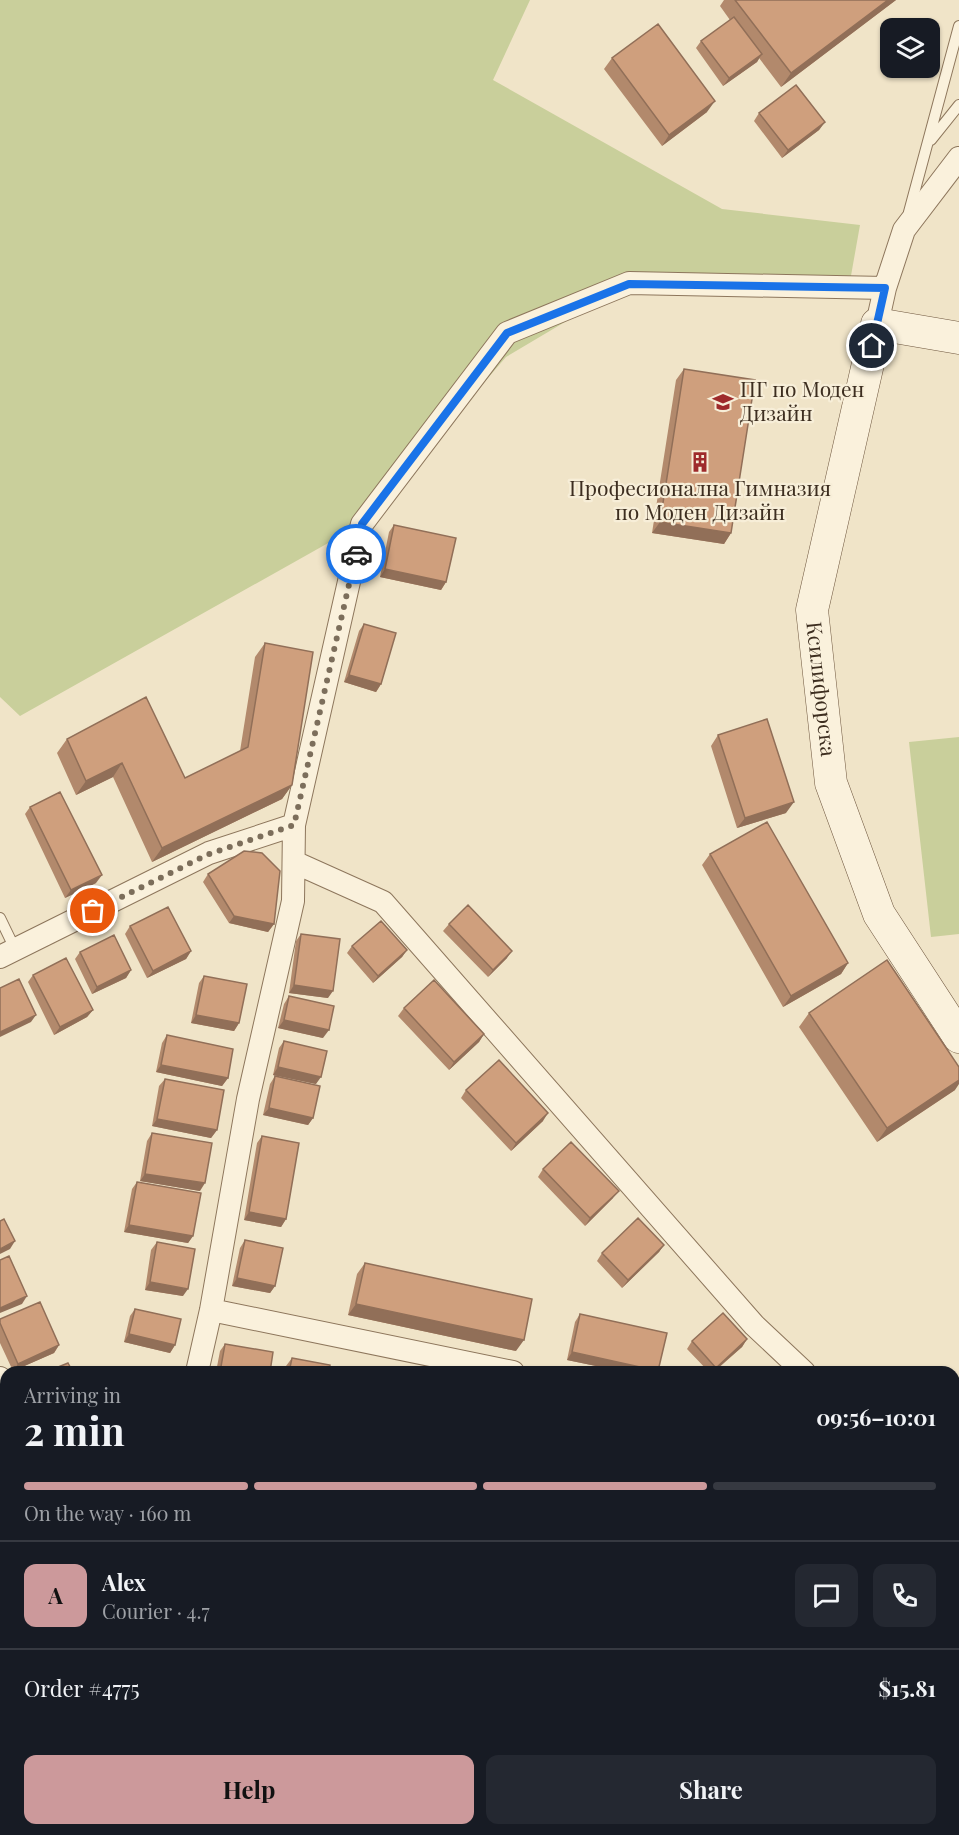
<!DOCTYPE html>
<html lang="en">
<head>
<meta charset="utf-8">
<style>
	:root { --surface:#171b24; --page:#242831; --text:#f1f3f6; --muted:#9ea1a6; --line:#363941; --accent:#cc999b }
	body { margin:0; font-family:"Playfair Display",serif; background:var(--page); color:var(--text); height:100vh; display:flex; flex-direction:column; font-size:22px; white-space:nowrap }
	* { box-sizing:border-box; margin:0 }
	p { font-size:20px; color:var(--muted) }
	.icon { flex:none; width:33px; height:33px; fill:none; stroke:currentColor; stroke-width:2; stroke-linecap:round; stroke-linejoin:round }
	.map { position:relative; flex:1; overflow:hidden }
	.details { position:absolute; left:0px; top:1366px; width:960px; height:470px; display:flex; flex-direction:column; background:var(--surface); border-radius:18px 18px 0 0; box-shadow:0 2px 4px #0004 }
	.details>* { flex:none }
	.tools { position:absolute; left:880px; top:18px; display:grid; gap:12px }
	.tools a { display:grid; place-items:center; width:60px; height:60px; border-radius:12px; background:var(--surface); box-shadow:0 2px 4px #0004; font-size:30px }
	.pin { position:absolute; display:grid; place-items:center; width:51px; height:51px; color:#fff; margin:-26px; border:3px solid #fff; border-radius:50%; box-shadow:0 2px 6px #0007 }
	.courier { position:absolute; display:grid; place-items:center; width:60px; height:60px; margin:-30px; border:4px solid #1a73e8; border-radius:50%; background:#fff; color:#222; box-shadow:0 2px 8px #0007 }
	.summary em { font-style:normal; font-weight:700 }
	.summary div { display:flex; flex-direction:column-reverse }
	.summary { display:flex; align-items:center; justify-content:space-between; height:102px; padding:0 24px }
	h1 { font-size:39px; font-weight:700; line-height:45px }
	.bar { display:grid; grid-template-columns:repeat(4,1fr); gap:9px 6px; align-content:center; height:72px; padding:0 24px }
	.bar i { height:8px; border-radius:4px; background:var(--line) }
	.bar .active { background:var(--accent) }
	.bar p { grid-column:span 4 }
	.line { display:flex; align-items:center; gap:15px; padding:0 24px; border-top:2px solid var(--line) }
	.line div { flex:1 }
	.round { display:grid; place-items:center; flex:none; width:63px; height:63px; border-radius:12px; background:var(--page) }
	.cta { display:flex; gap:12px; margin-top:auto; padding:12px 24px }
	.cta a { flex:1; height:69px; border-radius:12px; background:var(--accent); color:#111; font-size:24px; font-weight:700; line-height:69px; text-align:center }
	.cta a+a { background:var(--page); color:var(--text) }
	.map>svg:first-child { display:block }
	.green { fill:#c9cf9b }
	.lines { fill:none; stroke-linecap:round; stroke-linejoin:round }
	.lane-casing { stroke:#8d765c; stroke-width:12 }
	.street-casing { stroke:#8d765c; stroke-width:24 }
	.secondary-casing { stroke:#6f573f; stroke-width:33 }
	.lane { stroke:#faf1dc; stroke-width:10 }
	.street { stroke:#faf1dc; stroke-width:22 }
	.secondary { stroke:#faf1dc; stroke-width:32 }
	.wall { fill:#b2896c }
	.shaded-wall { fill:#916f58 }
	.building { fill:#cf9f7d; stroke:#916f58; stroke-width:1.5 }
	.done { stroke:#7c6e5b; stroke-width:6; stroke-dasharray:0 10.8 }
	.route { stroke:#1a73e8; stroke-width:8 }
	.labels { text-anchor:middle; stroke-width:4.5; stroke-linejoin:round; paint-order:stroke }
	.poi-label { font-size:21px; fill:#3d2e20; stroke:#f7eed8; text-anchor:start }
	.street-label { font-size:21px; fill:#3d2e20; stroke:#f7eed8 }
</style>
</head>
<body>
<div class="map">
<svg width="959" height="1835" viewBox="0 0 959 1835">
	<rect width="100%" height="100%" fill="#f0e4c8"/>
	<!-- green -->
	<path class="green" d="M0 0H530L493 80 722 209 860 225 849 287 629 284 506 357 362 524 20 716 0 697Z
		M959 737V934L931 937 909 742Z
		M0 1378 6 1395V1830H954V1816L959 1818V1835H0Z"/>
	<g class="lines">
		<!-- lane casing -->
		<g class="lane-casing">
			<path id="lane" d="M931 140 959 105
				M909 212 959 26
				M0 918 15 949
				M954 1547 959 1554"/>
		</g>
		<!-- street casing -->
		<g class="street-casing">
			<path id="street" d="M877 324 885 288 904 230 959 158
				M294 862 383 902 754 1325 804 1372
				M0 957 209 853 294 825
				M211 1310 513 1372
				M197 1372 211 1310 248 1099 293 901 294 825 362 524 507 333 629 283 885 288
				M0 1378 6 1395
				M954 1816 959 1818"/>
		</g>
		<!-- secondary casing -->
		<g class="secondary-casing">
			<g id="secondary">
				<path id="s1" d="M959 338 877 324 812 610 831 783 879 914 959 1037"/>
			</g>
		</g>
		<!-- lane -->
		<use href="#lane" class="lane"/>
		<!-- street -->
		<use href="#street" class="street"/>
		<!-- secondary -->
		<use href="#secondary" class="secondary"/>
	</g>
	<!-- wall -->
	<path class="wall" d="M724 0H896L781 87 759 58 757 62 723 86 696 48 701 41 730 20 720 6Z
		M612 58 707 112 662 146 604 69Z
		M759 113 825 122 819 130 782 158 754 121Z
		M684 369 731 533 724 544 652 533 676 380Z
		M394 525 446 582 441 590 380 577 389 532Z
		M364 624 381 684 376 692 344 682 359 631Z
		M265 643 292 785 282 799 152 862 113 777 76 795 57 753 67 739 185 778 240 751 255 657Z
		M718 735 786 813 737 828 711 746Z
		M30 807 96 883 65 898 25 814Z
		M710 854 848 963 841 974 783 1007 702 865Z
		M208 874 274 924 268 932 229 923 203 882Z
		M449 924 507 958 488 977 443 931Z
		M130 926 191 951 186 959 147 978 125 934Z
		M301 934 328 998 289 993 296 941Z
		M352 946 407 950 402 957 373 983 347 953Z
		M80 952 131 970 126 978 92 994 75 959Z
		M33 975 93 1010 87 1017 54 1035 28 982Z
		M204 976 239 1023 234 1031 191 1023 199 983Z
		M289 996 323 1038 278 1028 284 1004Z
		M404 1008 484 1034 479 1042 449 1070 398 1016Z
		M809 1013 955 1090 877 1142 799 1027Z
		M167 1035 228 1078 222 1086 156 1072 162 1043Z
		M284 1041 316 1084 273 1075 279 1048Z
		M275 1076 313 1118 308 1125 263 1115 270 1084Z
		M165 1079 217 1130 211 1138 152 1126 159 1086Z
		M466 1090 543 1121 511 1151 461 1098Z
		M152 1133 200 1191 140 1181 147 1141Z
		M262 1136 286 1219 281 1227 244 1220 257 1143Z
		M543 1169 613 1198 585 1226 538 1177Z
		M137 1182 193 1236 188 1243 124 1232 132 1189Z
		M245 1240 275 1286 270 1293 232 1286 240 1248Z
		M157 1242 183 1296 145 1290 151 1250Z
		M664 1245 659 1252 622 1288 597 1261 602 1253Z
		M365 1263 516 1351 348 1315 357 1274Z
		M135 1309 175 1345 170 1353 124 1342 130 1316Z
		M580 1314 658 1371 657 1372H625L567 1360 575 1322Z
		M0 1319 59 1345 54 1353 13 1371 0 1343Z
		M747 1339 742 1347 714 1372H709L687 1349 692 1341Z
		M225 1344 270 1372H216L220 1351Z
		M292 1358 329 1372H285L286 1366Z"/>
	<!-- shaded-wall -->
	<path class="shaded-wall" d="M888 0H896L781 87 791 73Z
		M762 54 757 62 723 86 729 78Z
		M715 101 707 112 662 146 669 135Z
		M825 122 819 130 782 158 788 150Z
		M660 522 731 533 724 544 652 533Z
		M385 569 446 582 441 590 380 577Z
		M349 675 381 684 376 692 344 682Z
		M122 763 113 777 76 795 86 781Z
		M292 785 282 799 152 862 162 848Z
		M794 802 786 813 737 828 745 818Z
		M102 875 96 883 65 898 71 890Z
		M234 916 274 924 268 932 229 923Z
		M407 950 402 957 373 983 378 976Z
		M191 951 186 959 147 978 153 971Z
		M512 951 507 958 488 977 493 970Z
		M848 963 841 974 783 1007 791 996Z
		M131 970 126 978 92 994 97 987Z
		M294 985 333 991 328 998 289 993Z
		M93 1010 87 1017 54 1035 60 1027Z
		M36 1015 31 1022 0 1037V1032Z
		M196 1015 239 1023 234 1031 191 1023Z
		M284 1020 329 1030 323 1038 278 1028Z
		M484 1034 479 1042 449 1070 454 1062Z
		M161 1065 228 1078 222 1086 156 1072Z
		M278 1067 321 1077 316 1084 273 1075Z
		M959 1080V1084L955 1090 877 1142 887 1128Z
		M269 1108 313 1118 308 1125 263 1115Z
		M548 1113 543 1121 511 1151 516 1143Z
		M157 1119 217 1130 211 1138 152 1126Z
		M145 1174 205 1183 200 1191 140 1181Z
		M619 1191 613 1198 585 1226 590 1218Z
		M249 1212 286 1219 281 1227 244 1220Z
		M129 1225 193 1236 188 1243 124 1232Z
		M15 1241 10 1249 0 1254V1249Z
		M664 1245 659 1252 622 1288 628 1280Z
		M237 1278 275 1286 270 1293 232 1286Z
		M150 1282 188 1289 183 1296 145 1290Z
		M27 1296 22 1304 0 1313V1308Z
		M356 1304 524 1340 516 1351 348 1315Z
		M129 1334 175 1345 170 1353 124 1342Z
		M747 1339 742 1347 713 1372 716 1368Z
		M59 1345 54 1353 13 1371 18 1364Z
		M572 1352 658 1371 657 1372H625L567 1360Z"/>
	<!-- building -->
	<path class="building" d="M735 0H888L791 73Z
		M734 17 762 54 729 78 701 41Z
		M658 24 715 101 669 135 612 58Z
		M796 85 825 122 788 150 759 113Z
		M684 369 755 380 731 533 660 522Z
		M394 525 456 538 446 582 385 569Z
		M364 624 396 633 381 684 349 675Z
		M265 643 313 652 292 785 162 848 122 763 86 781 67 739 146 697 185 778 248 747Z
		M767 719 794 802 745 818 718 735Z
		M60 792 102 875 71 890 30 807Z
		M767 822 848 963 791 996 710 854Z
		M244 851 262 853 280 871 274 924 234 916 208 874Z
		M468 905 512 951 493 970 449 924Z
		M168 907 191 951 153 971 130 926Z
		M381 921 407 950 378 976 352 946Z
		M301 934 340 939 333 991 294 985Z
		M114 935 131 970 97 987 80 952Z
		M66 958 93 1010 60 1027 33 975Z
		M887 960 959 1067V1080L887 1128 809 1013Z
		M204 976 247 984 239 1023 196 1015Z
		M19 979 36 1015 0 1032V988Z
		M434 980 484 1034 454 1062 404 1008Z
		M289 996 334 1006 329 1030 284 1020Z
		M167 1035 233 1049 228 1078 161 1065Z
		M284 1041 327 1051 321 1077 278 1067Z
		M499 1060 548 1113 516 1143 466 1090Z
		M275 1076 320 1086 313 1118 269 1108Z
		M165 1079 224 1090 217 1130 157 1119Z
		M152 1133 212 1143 205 1183 145 1174Z
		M262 1136 299 1143 286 1219 249 1212Z
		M571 1142 619 1191 590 1218 543 1169Z
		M137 1182 201 1193 193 1236 129 1225Z
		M638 1218 664 1245 628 1280 602 1253Z
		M4 1219 15 1241 0 1249V1221Z
		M245 1240 283 1248 275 1286 237 1278Z
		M157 1242 195 1249 188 1289 150 1282Z
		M9 1256 27 1296 0 1308V1260Z
		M365 1263 532 1299 524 1340 356 1304Z
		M40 1302 59 1345 18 1364 0 1323V1319Z
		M135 1309 181 1319 175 1345 129 1334Z
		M723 1313 747 1339 716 1368 692 1341Z
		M580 1314 667 1333 658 1371 572 1352Z
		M225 1344 273 1352 270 1372H220Z
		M292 1358 330 1365 329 1372H289Z
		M68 1363 73 1372H46Z"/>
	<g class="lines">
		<!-- done -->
		<path class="done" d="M93 911 209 854 294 825 356 554"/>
		<!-- route -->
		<path class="route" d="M356 554 362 524 507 333 629 284 885 288 872 346"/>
	</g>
	<!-- icons -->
	<defs>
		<g id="school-bare" transform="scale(1.62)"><path d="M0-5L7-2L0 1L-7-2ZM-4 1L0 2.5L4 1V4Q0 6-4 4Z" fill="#9e2a2b" stroke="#f7eed8" stroke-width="2.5" paint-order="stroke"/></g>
		<g id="building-bare" transform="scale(1.62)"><path d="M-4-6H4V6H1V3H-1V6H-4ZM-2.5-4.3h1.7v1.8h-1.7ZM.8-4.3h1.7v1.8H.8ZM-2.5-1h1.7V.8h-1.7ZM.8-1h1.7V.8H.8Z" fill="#9e2a2b" stroke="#f7eed8" stroke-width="2.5" paint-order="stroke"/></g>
	</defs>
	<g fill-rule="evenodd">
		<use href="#school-bare" x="723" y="402"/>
		<use href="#building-bare" x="700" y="462"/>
	</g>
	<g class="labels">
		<!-- poi labels -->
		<g class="poi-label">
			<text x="740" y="397">ПГ по Моден<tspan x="740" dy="24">Дизайн</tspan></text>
			<text x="700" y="496" text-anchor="middle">Професионална Гимназия<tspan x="700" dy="24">по Моден Дизайн</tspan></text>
		</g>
		<!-- street labels -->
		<g class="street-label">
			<text dy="7" stroke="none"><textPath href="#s1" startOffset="456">Ксилифорска</textPath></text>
		</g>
	</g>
</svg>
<div class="tools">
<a><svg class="icon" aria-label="layers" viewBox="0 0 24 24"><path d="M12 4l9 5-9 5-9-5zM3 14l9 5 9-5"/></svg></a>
</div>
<div class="pin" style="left:93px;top:911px;background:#ea580c"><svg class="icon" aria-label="bag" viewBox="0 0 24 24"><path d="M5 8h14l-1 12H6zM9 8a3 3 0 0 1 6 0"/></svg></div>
<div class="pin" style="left:872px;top:346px;background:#1f2937"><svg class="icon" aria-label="home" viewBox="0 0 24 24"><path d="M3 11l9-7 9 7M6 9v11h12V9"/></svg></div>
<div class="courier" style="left:356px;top:554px"><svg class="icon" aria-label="car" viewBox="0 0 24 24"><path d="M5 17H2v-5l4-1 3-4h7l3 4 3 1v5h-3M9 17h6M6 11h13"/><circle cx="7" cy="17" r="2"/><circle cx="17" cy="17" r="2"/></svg></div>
<section class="details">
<div class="summary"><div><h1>2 min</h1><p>Arriving in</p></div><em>09:56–10:01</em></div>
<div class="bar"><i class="active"></i><i class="active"></i><i class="active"></i><i></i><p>On the way · 160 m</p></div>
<div class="line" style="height:108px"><b class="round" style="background:var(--accent);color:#111">A</b><div><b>Alex</b><p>Courier · 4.7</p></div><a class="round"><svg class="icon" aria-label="chat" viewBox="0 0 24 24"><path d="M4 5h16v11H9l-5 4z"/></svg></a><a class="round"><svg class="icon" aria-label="phone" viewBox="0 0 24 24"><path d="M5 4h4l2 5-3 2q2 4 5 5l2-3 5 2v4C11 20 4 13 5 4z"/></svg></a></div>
<div class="line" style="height:78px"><div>Order #4775</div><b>$15.81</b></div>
<div class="cta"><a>Help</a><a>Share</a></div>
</section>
</div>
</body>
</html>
